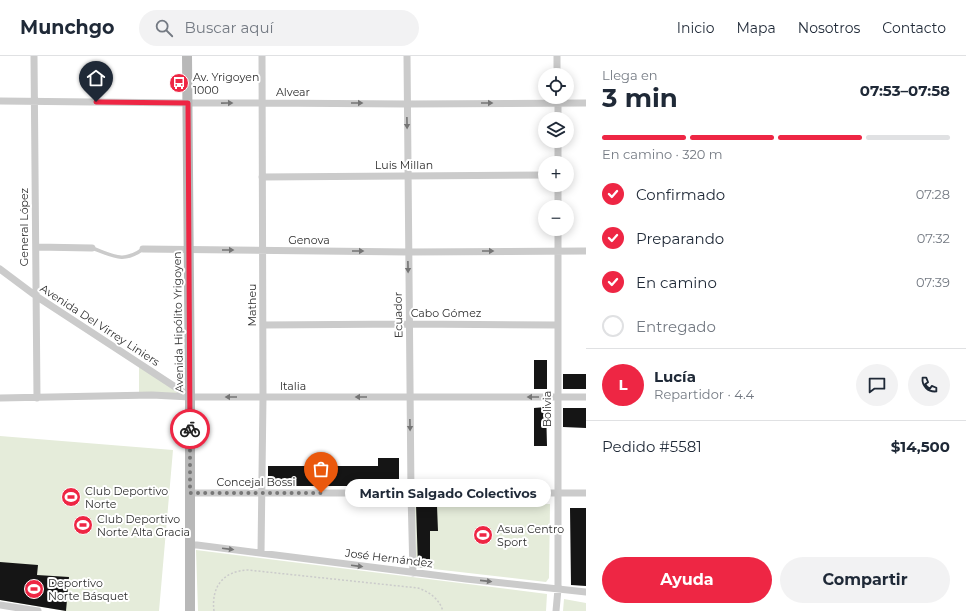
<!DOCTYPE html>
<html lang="es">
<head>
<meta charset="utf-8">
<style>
	:root { --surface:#fff; --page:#f2f2f3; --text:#1f2937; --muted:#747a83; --line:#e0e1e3; --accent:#ee2644 }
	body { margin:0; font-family:Montserrat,sans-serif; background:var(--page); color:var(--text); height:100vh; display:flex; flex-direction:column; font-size:15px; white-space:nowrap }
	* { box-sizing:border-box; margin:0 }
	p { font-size:13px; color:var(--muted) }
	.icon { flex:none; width:22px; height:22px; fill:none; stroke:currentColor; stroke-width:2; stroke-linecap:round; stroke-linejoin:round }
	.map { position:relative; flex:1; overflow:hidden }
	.panel { display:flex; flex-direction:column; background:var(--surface); width:380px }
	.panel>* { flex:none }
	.buttons { position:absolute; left:538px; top:12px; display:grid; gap:8px }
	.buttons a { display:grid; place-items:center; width:36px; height:36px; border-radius:50%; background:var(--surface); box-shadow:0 2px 10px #0003; font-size:20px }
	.pin { position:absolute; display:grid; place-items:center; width:34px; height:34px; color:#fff; margin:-41px -17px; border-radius:50% 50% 50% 0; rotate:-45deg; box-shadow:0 0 4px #0007 }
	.pin .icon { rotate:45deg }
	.courier { position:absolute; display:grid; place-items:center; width:40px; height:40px; margin:-20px; border:3px solid #ee2644; border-radius:50%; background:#fff; color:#222; box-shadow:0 1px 5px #0007 }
	.bubble { position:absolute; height:28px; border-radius:14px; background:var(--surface); box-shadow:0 2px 10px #0003; font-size:13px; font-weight:700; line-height:28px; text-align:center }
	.headline em { font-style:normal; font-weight:700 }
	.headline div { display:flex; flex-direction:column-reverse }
	.headline { display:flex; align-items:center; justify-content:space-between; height:68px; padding:0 16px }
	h1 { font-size:26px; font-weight:700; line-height:30px }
	.bar { display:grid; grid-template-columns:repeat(4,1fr); gap:6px 4px; align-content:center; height:48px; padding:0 16px }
	.bar i { height:5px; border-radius:3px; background:var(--line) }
	.bar .active { background:var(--accent) }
	.bar p { grid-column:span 4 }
	.line { display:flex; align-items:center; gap:10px; padding:0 16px; border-top:1px solid var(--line) }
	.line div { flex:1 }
	.round { display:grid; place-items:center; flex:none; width:42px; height:42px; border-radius:21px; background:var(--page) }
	ol { padding:0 16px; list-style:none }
	li { display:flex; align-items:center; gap:12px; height:44px }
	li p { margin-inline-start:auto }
	li .icon { padding:4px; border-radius:50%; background:var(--accent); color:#fff; stroke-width:4 }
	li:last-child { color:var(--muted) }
	li i { width:22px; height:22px; border:2px solid var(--line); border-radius:50% }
	.action { display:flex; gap:8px; margin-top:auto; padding:8px 16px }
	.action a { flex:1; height:46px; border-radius:24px; background:var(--accent); color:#fff; font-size:16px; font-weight:700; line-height:46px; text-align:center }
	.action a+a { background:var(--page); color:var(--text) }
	header { display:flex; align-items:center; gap:24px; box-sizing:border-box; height:56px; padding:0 20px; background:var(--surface); border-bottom:1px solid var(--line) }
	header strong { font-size:19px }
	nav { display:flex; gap:22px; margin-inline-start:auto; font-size:14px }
	.search { width:280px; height:36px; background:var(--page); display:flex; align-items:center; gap:10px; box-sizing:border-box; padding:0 14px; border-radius:22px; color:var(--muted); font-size:15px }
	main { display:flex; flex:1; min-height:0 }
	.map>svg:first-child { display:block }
	.green { fill:#e5ecda }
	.building { fill:#151515 }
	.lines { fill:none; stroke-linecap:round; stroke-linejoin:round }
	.path { stroke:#cbcbcb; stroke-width:1.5; stroke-dasharray:2 2; stroke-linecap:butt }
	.lane { stroke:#cbcbcb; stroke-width:3.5 }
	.street { stroke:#cbcbcb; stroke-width:7 }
	.secondary { stroke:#b8b8b8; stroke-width:10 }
	.oneway { fill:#757575 }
	.done { stroke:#777; stroke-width:4; stroke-dasharray:0 7.2 }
	.route { stroke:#ee2644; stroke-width:5 }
	.labels { text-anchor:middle; stroke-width:4; stroke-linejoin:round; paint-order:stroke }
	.poi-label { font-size:11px; fill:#2e2e2e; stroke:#fff; text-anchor:start }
	.street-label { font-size:11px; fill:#2e2e2e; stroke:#fff }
</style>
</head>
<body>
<header>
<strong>Munchgo</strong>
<div class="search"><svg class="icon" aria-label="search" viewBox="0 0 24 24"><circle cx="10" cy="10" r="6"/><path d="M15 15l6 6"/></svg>Buscar aquí</div>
<nav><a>Inicio</a><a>Mapa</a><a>Nosotros</a><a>Contacto</a></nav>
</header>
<main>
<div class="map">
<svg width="586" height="555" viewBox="0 0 586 555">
	<rect width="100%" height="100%" fill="#fff"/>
	<!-- green -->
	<path class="green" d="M139 308 183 340 139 339Z
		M0 380 173 394 159 555H66L0 544Z
		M415 448H550L549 522 546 526 416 511Z
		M196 494 547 538 546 555H198Z
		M564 543 586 547V555H563Z"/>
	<!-- building -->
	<path class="building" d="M534 304H547V333H534Z
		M563 318H586V333H563Z
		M546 351 547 390H534V352Z
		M563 352H586V372L563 371Z
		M378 402H399V430H268V410H378Z
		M416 448H430V450H437L438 475H430V512L418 511Z
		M570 452H586V530L571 529Z
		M0 506 38 509 37 519 69 521 66 555 0 544Z"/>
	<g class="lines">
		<!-- path -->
		<path class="path" d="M214 555C211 531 223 515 248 514L418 532C430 536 439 543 443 555"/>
		<!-- lane -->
		<path class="lane" d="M92 192C112 199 123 208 143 193"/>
		<!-- street -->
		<path class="street" d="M34 0 37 342
			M407 0 411 437 413 517
			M557 0V19
			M558 41V63
			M0 45 188 47H262L407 48 586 47
			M558 85V107
			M262 121 545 119
			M558 129V151
			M36 191 92 192
			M143 193 408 196 586 195
			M0 213 36 240 189 340
			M263 269 409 268 558 269
			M0 342 152 339 190 341H586
			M190 437H586
			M190 489H197L466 523 586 536
			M261 497 263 341 262 0
			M0 549 38 555
			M556 555 558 533V173"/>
		<!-- secondary -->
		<path class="secondary" d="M187 0 190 341V555"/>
	</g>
	<!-- one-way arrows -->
	<defs><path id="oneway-solid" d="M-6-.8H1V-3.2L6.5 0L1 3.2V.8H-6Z"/></defs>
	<g class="oneway">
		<use href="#oneway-solid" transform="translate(227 47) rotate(-1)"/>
		<use href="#oneway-solid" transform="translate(357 47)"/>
		<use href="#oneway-solid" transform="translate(487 47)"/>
		<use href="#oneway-solid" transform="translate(407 67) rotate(89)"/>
		<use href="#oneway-solid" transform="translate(228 194)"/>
		<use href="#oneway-solid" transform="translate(358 195)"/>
		<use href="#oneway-solid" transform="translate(488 195)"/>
		<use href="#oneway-solid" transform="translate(408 211) rotate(89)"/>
		<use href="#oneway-solid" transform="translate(231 341) rotate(180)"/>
		<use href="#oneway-solid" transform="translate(361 341) rotate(-180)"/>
		<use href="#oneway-solid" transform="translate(533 341) rotate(180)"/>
		<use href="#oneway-solid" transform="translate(410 369) rotate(89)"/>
		<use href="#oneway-solid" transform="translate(228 493) rotate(7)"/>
		<use href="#oneway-solid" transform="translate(357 510) rotate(7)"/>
		<use href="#oneway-solid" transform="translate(486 525) rotate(6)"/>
	</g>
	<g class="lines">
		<!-- done -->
		<path class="done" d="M190 373V437H321"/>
		<!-- route -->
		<path class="route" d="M96 46 188 47 190 373"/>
	</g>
	<!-- icons -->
	<defs>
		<g id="bus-disc" transform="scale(1)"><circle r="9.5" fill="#ee2644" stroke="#fff"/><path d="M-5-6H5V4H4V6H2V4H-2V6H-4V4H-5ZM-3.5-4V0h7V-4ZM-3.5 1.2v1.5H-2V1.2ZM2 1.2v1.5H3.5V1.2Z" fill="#fff"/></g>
		<g id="stadium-disc" transform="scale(1)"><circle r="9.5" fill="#ee2644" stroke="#fff"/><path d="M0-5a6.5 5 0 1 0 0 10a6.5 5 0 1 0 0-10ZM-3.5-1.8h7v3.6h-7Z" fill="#fff"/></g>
	</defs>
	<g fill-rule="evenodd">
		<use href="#bus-disc" x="179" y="27"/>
		<use href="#stadium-disc" x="71" y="441"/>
		<use href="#stadium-disc" x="83" y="469"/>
		<use href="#stadium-disc" x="483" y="479"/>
		<use href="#stadium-disc" x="34" y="533"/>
	</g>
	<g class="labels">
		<!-- poi labels -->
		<g class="poi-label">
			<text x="193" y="25">Av. Yrigoyen<tspan x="193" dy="13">1000</tspan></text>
			<text x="85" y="439">Club Deportivo<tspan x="85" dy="13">Norte</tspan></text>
			<text x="97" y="467">Club Deportivo<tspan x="97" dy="13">Norte Alta Gracia</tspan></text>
			<text x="497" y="477">Asua Centro<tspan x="497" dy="13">Sport</tspan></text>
			<text x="48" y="531">Deportivo<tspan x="48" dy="13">Norte Básquet</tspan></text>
		</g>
		<!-- street labels -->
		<g class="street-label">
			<text x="293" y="40">Alvear</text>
			<text x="404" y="113">Luis Millan</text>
			<text transform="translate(24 171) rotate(-90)" y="4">General López</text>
			<text x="309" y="188">Genova</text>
			<text transform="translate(252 249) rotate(-90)" y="4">Matheu</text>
			<text x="446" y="261">Cabo Gómez</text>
			<text transform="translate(398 259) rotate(-91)" y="4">Ecuador</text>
			<text transform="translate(178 266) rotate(-91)" y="4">Avenida Hipólito Yrigoyen</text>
			<text transform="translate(100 269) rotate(33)" y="4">Avenida Del Virrey Liniers</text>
			<text x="293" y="334">Italia</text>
			<text transform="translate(547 353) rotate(-90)" y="4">Bolivia</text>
			<text x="256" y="430">Concejal Bossi</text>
			<text transform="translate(389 502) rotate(7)" y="4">José Hernández</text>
		</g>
	</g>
</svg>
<div class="buttons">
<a><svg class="icon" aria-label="locate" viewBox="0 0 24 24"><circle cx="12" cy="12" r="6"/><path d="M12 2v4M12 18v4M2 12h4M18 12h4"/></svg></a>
<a><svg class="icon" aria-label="layers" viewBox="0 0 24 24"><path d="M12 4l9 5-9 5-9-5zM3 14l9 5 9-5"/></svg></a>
<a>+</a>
<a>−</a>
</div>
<div class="pin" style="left:321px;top:437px;background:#ea580c"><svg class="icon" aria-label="bag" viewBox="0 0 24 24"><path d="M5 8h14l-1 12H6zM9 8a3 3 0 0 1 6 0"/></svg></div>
<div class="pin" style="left:96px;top:46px;background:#1f2937"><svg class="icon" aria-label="home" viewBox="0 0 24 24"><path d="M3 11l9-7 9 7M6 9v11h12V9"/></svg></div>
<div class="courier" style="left:190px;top:373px"><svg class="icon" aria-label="bike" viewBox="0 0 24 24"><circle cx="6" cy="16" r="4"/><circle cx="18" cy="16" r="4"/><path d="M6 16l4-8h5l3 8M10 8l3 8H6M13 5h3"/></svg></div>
<div class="bubble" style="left:345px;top:423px;width:206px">Martin Salgado Colectivos</div>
</div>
<section class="panel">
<div class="headline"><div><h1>3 min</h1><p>Llega en</p></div><em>07:53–07:58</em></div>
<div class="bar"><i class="active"></i><i class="active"></i><i class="active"></i><i></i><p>En camino · 320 m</p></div>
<ol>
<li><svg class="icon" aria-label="check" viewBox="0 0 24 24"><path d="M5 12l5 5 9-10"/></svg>Confirmado<p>07:28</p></li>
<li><svg class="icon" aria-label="check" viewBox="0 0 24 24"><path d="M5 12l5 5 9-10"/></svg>Preparando<p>07:32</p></li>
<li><svg class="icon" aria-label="check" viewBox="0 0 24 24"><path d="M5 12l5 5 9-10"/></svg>En camino<p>07:39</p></li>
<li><i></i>Entregado</li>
</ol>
<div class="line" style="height:72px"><b class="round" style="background:var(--accent);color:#fff">L</b><div><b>Lucía</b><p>Repartidor · 4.4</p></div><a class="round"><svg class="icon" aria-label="chat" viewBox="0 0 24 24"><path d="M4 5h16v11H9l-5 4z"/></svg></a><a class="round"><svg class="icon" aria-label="phone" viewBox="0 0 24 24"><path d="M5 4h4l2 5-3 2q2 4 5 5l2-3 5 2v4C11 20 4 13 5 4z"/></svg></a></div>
<div class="line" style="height:52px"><div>Pedido #5581</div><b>$14,500</b></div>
<div class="action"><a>Ayuda</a><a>Compartir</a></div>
</section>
</main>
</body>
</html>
